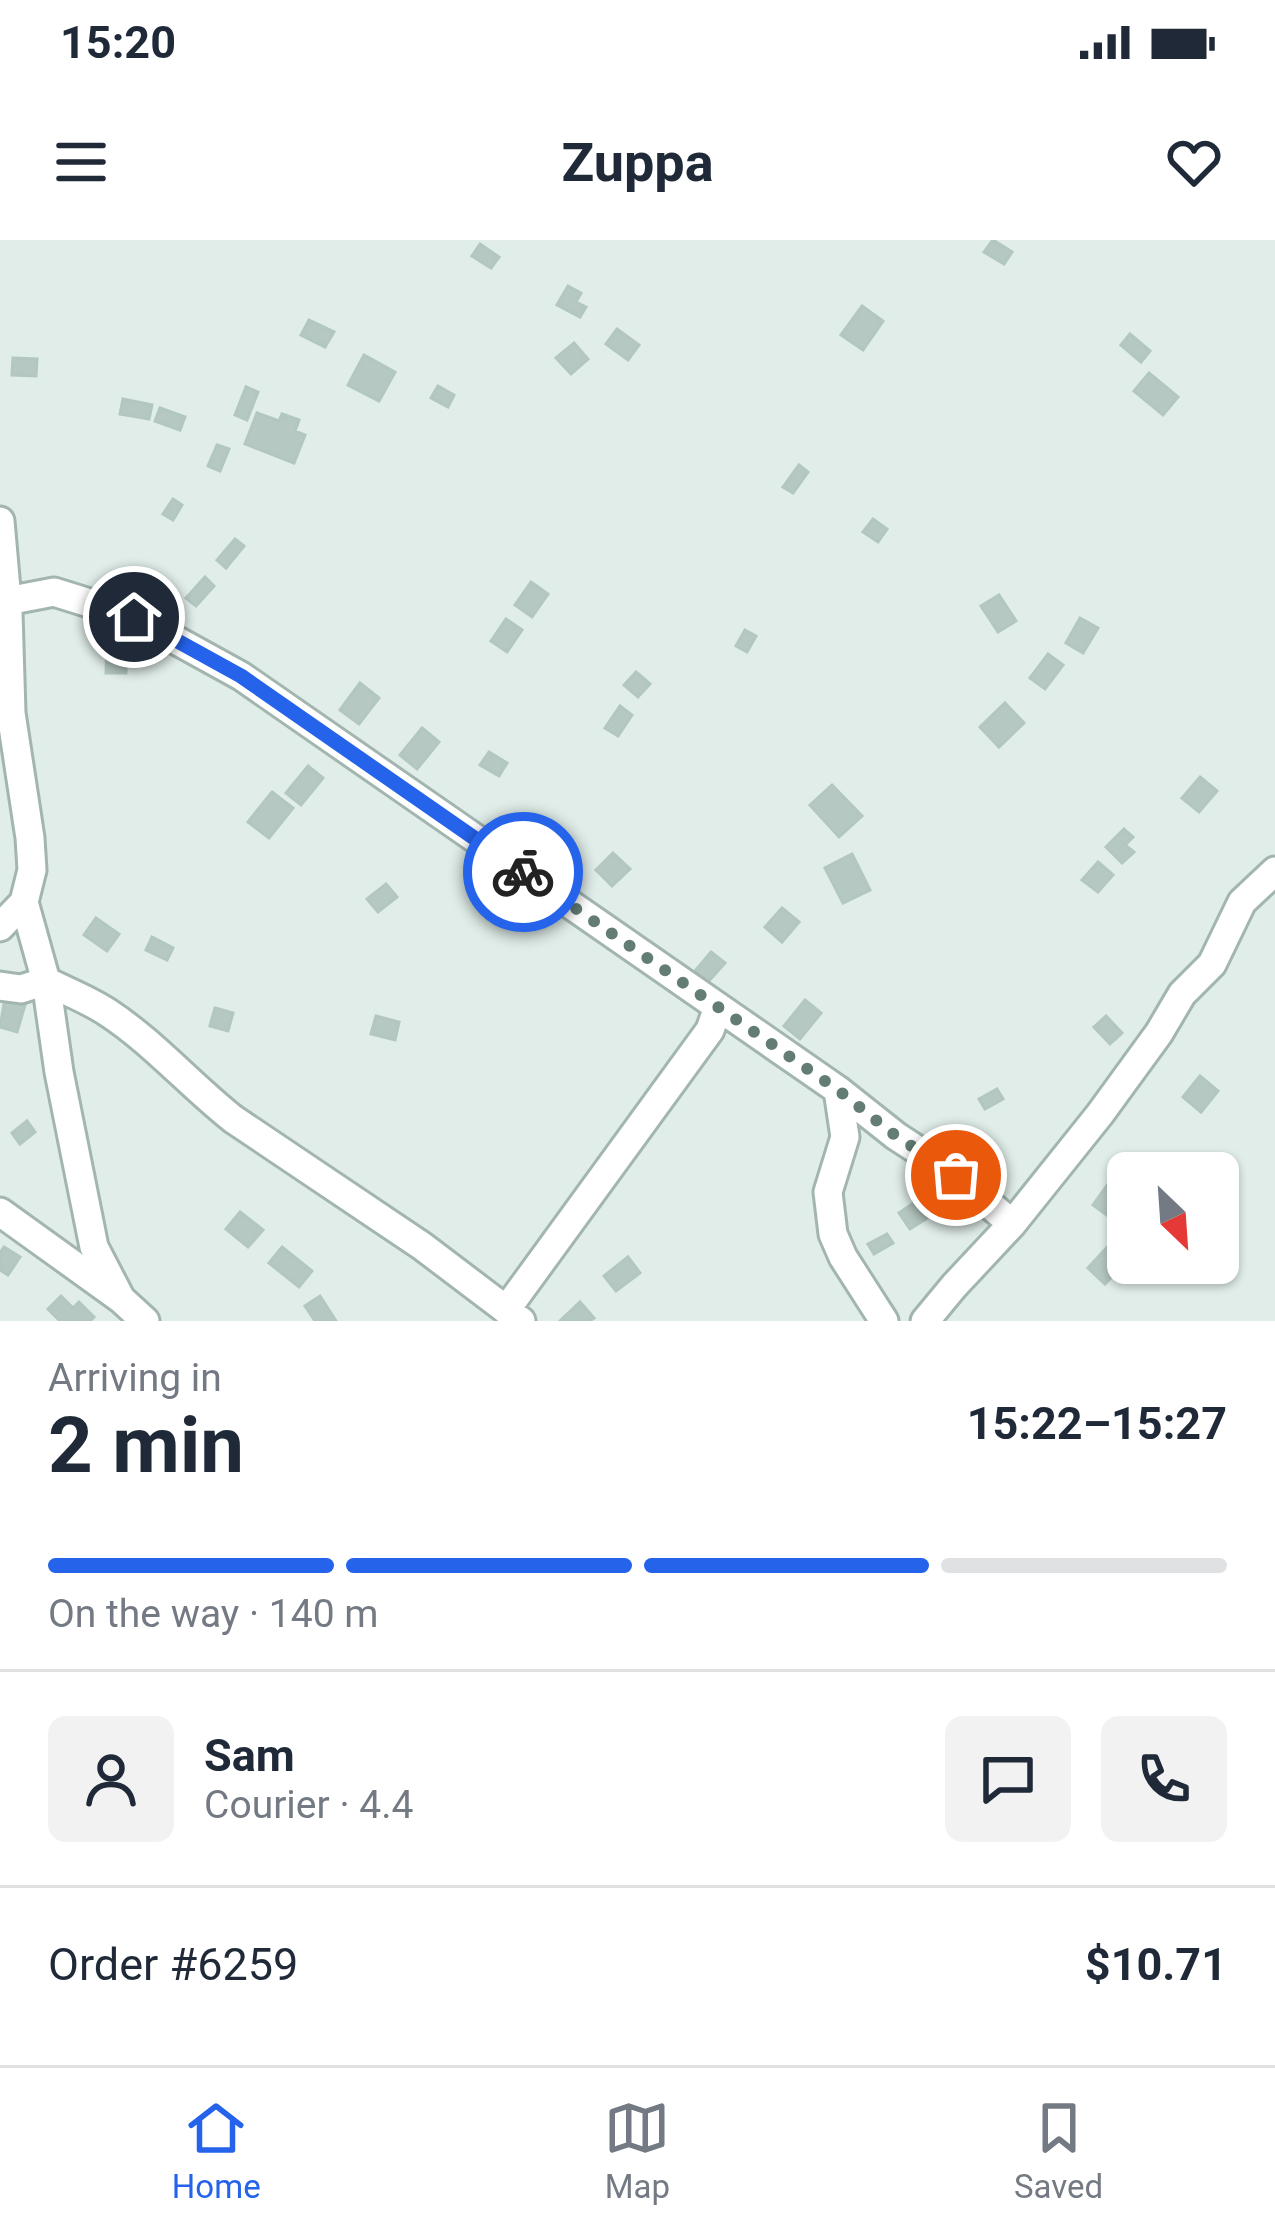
<!DOCTYPE html>
<html lang="en">
<head>
<meta charset="utf-8">
<style>
	:root { --surface:#fff; --page:#f2f2f3; --text:#1f2937; --muted:#747a83; --line:#e0e1e3; --accent:#2563eb }
	body { margin:0; font-family:Roboto,sans-serif; background:var(--page); color:var(--text); height:100vh; display:flex; flex-direction:column; font-size:45px; white-space:nowrap }
	* { box-sizing:border-box; margin:0 }
	p { font-size:39px; color:var(--muted) }
	.icon { flex:none; width:66px; height:66px; fill:none; stroke:currentColor; stroke-width:2; stroke-linecap:round; stroke-linejoin:round }
	.map { position:relative; height:1081px; overflow:hidden }
	.details { display:flex; flex-direction:column; background:var(--surface); flex:1 }
	.details>* { flex:none }
	.needle { width:78px; rotate:155deg }
	.tools { position:absolute; left:1107px; top:912px; display:grid; gap:24px }
	.tools a { display:grid; place-items:center; width:132px; height:132px; border-radius:18px; background:var(--surface); box-shadow:0 3px 9px #0004; font-size:60px }
	.pin { position:absolute; display:grid; place-items:center; width:102px; height:102px; color:#fff; margin:-51px; border:6px solid #fff; border-radius:50%; box-shadow:0 3px 12px #0007 }
	.courier { position:absolute; display:grid; place-items:center; width:120px; height:120px; margin:-60px; border:9px solid #2563eb; border-radius:50%; background:#fff; color:#222; box-shadow:0 3px 15px #0007 }
	.head em { font-style:normal; font-weight:700 }
	.head div { display:flex; flex-direction:column-reverse }
	.head { display:flex; align-items:center; justify-content:space-between; height:204px; padding:0 48px }
	h1 { font-size:78px; font-weight:700; line-height:90px }
	.bar { display:grid; grid-template-columns:repeat(4,1fr); gap:18px 12px; align-content:center; height:144px; padding:0 48px }
	.bar i { height:15px; border-radius:9px; background:var(--line) }
	.bar .selected { background:var(--accent) }
	.bar p { grid-column:span 4 }
	.line { display:flex; align-items:center; gap:30px; padding:0 48px; border-top:3px solid var(--line) }
	.line div { flex:1 }
	.round { display:grid; place-items:center; flex:none; width:126px; height:126px; border-radius:18px; background:var(--page) }
	.status { display:flex; justify-content:space-between; align-items:center; height:84px; padding:0 60px; background:var(--surface); direction:ltr }
	.status svg { height:33px; fill:currentColor }
	header { display:flex; justify-content:space-between; align-items:center; height:156px; padding:0 48px; background:var(--surface); font-size:54px; font-weight:700 }
	.tab-bar { display:flex; justify-content:space-around; align-items:center; height:168px; border-top:3px solid var(--line); background:var(--surface); font-size:33px; color:var(--muted) }
	.tab-bar a { display:grid; justify-items:center; gap:6px }
	.tab-bar .selected { color:var(--accent) }
	.map>svg:first-child { display:block }
	.building { fill:#b5c8c1; stroke:#b2c7bf; stroke-width:3 }
	.lines { fill:none; stroke-linecap:round; stroke-linejoin:round }
	.minor-casing { stroke:#a2b6af; stroke-width:33 }
	.minor { stroke:#fff; stroke-width:27 }
	.done { stroke:#637d75; stroke-width:12; stroke-dasharray:0 21.6 }
	.route { stroke:#2563eb; stroke-width:15 }
</style>
</head>
<body>
<div class="status"><b>15:20</b><svg viewBox="0 0 49 12"><path d="M0 12V9h3v3zM5 12V6h3v6zM10 12V3h3v9zM15 12V0h3v12zM26 1h20v11H26zM47 4h2v5h-2z"/></svg></div>
<header><svg class="icon" aria-label="menu" viewBox="0 0 24 24"><path d="M4 6h16M4 12h16M4 18h16"/></svg>Zuppa<svg class="icon" aria-label="heart" viewBox="0 0 24 24"><path d="M12 20l-8-8c-3-5 5-10 8-4 3-6 11-1 8 4z"/></svg></header>
<div class="map">
<svg width="1275" height="1081" viewBox="0 0 1275 1081">
	<rect width="100%" height="100%" fill="#e0ede8"/>
	<!-- building -->
	<path class="building" d="M993 0 1012 12 1004 24 984 12Z
		M480 4 499 17 491 28 472 16Z
		M568 46 581 53 576 62 586 67 580 77 557 65Z
		M862 66 883 81 863 110 841 95Z
		M309 80 334 92 325 107 301 95Z
		M617 89 639 105 628 120 606 104Z
		M1130 94 1150 111 1141 122 1121 105Z
		M574 103 588 119 571 134 556 118Z
		M364 115 395 132 379 161 348 145Z
		M13 118 37 119 36 136 12 135Z
		M1149 133 1178 157 1163 175 1134 151Z
		M438 146 454 155 448 167 431 158Z
		M246 147 258 152 247 180 235 175Z
		M123 159 152 165 149 179 120 174Z
		M160 168 185 177 180 190 155 181Z
		M257 173 279 181 282 174 299 180 295 191 305 195 294 223 245 204Z
		M217 205 229 209 220 231 208 226Z
		M799 225 808 232 793 253 783 247Z
		M173 259 182 265 173 280 163 274Z
		M873 279 887 289 878 302 863 292Z
		M235 299 244 306 226 328 217 320Z
		M205 337 214 346 196 366 186 358Z
		M531 342 548 354 532 377 515 365Z
		M999 355 1016 381 998 392 981 366Z
		M1080 378 1098 388 1083 413 1066 403Z
		M506 379 522 390 507 412 491 401Z
		M745 390 756 396 747 412 736 406Z
		M107 407 127 408 126 433H106Z
		M1048 414 1063 425 1045 449 1030 438Z
		M636 432 650 444 638 457 624 445Z
		M360 443 379 458 359 484 340 470Z
		M1005 463 1024 483 999 507 980 487Z
		M620 466 632 475 618 496 605 488Z
		M422 488 439 502 417 529 400 515Z
		M489 512 507 523 499 536 480 525Z
		M308 526 323 538 301 565 286 553Z
		M1200 537 1217 551 1199 572 1182 558Z
		M832 545 862 576 839 597 810 565Z
		M272 552 293 568 269 598 248 582Z
		M1124 589 1133 597 1125 605 1134 612 1122 623 1106 607Z
		M613 613 630 629 612 646 596 630Z
		M852 614 870 650 843 663 825 628Z
		M1098 622 1113 635 1098 652 1082 640Z
		M386 644 397 657 378 672 367 659Z
		M782 668 799 682 782 702 765 687Z
		M96 678 119 694 107 711 84 695Z
		M152 697 173 708 167 720 146 710Z
		M711 712 725 723 708 742 695 731Z
		M5 759 25 765 17 792 0 787Z
		M805 760 821 773 800 799 784 786Z
		M215 768 233 773 228 791 210 786Z
		M376 776 399 782 395 800 371 794Z
		M1106 776 1122 793 1110 804 1094 787Z
		M1200 836 1218 851 1201 872 1183 857Z
		M997 849 1003 859 985 869 979 859Z
		M27 881 35 892 20 904 12 893Z
		M1108 944 1128 958 1112 979 1093 965Z
		M930 952 941 969 910 989 899 973Z
		M240 972 263 990 248 1007 226 989Z
		M887 994 893 1003 874 1014 868 1004Z
		M1112 1002 1128 1019 1105 1044 1088 1028Z
		M4 1007 20 1017 8 1035 0 1030V1013Z
		M282 1007 312 1031 299 1047 269 1023Z
		M628 1017 640 1033 616 1051 604 1036Z
		M61 1056 73 1068 79 1062 94 1077 90 1081H60L48 1069Z
		M320 1056 336 1081H315L305 1066Z
		M580 1062 594 1078 590 1081H560Z"/>
	<g class="lines">
		<!-- minor casing -->
		<g class="minor-casing">
			<path id="minor" d="M0 281 8 372 11 473 30 598 32 630 24 662 0 687
				M7 361 54 352 134 377 241 436 838 850 896 896 956 935 1012 984 954 1046 925 1081
				M24 662 46 741 59 832 94 1007 121 1059
				M0 746 21 749 46 741C66 751 89 760 107 772 153 802 190 845 233 879L422 1006 521 1081
				M838 850 845 897 828 952 833 994 843 1017 884 1081
				M0 972 121 1059 145 1081
				M1012 984 1100 874 1159 793 1182 754 1212 724 1242 662 1275 631
				M506 1070 710 790 718 767"/>
		</g>
		<!-- minor -->
		<use href="#minor" class="minor"/>
	</g>
	<g class="lines">
		<!-- done -->
		<path class="done" d="M523 632 838 850 896 896 956 935"/>
		<!-- route -->
		<path class="route" d="M134 377 241 436 523 632"/>
	</g>
</svg>
<div class="tools">
<a><svg class="needle" viewBox="-14 -14 28 28"><path d="M0-13l5 13h-10z" fill="#e53935"/><path d="M0 13l5-13h-10z" fill="#747a83"/></svg></a>
</div>
<div class="pin" style="left:956px;top:935px;background:#ea580c"><svg class="icon" aria-label="bag" viewBox="0 0 24 24"><path d="M5 8h14l-1 12H6zM9 8a3 3 0 0 1 6 0"/></svg></div>
<div class="pin" style="left:134px;top:377px;background:#1f2937"><svg class="icon" aria-label="home" viewBox="0 0 24 24"><path d="M3 11l9-7 9 7M6 9v11h12V9"/></svg></div>
<div class="courier" style="left:523px;top:632px"><svg class="icon" aria-label="bike" viewBox="0 0 24 24"><circle cx="6" cy="16" r="4"/><circle cx="18" cy="16" r="4"/><path d="M6 16l4-8h5l3 8M10 8l3 8H6M13 5h3"/></svg></div>
</div>
<section class="details">
<div class="head"><div><h1>2 min</h1><p>Arriving in</p></div><em>15:22–15:27</em></div>
<div class="bar"><i class="selected"></i><i class="selected"></i><i class="selected"></i><i></i><p>On the way · 140 m</p></div>
<div class="line" style="height:216px"><a class="round"><svg class="icon" aria-label="person" viewBox="0 0 24 24"><circle cx="12" cy="8" r="4"/><path d="M4 21q1-7 8-7t8 7"/></svg></a><div><b>Sam</b><p>Courier · 4.4</p></div><a class="round"><svg class="icon" aria-label="chat" viewBox="0 0 24 24"><path d="M4 5h16v11H9l-5 4z"/></svg></a><a class="round"><svg class="icon" aria-label="phone" viewBox="0 0 24 24"><path d="M5 4h4l2 5-3 2q2 4 5 5l2-3 5 2v4C11 20 4 13 5 4z"/></svg></a></div>
<div class="line" style="height:156px"><div>Order #6259</div><b>$10.71</b></div>
</section>
<nav class="tab-bar">
<a class="selected"><svg class="icon" aria-label="home" viewBox="0 0 24 24"><path d="M3 11l9-7 9 7M6 9v11h12V9"/></svg>Home</a>
<a><svg class="icon" aria-label="map" viewBox="0 0 24 24"><path d="M3 6l6-2 6 2 6-2v14l-6 2-6-2-6 2zM9 4v14M15 6v14"/></svg>Map</a>
<a><svg class="icon" aria-label="saved" viewBox="0 0 24 24"><path d="M7 4h10v16l-5-4-5 4z"/></svg>Saved</a>
</nav>
</body>
</html>
